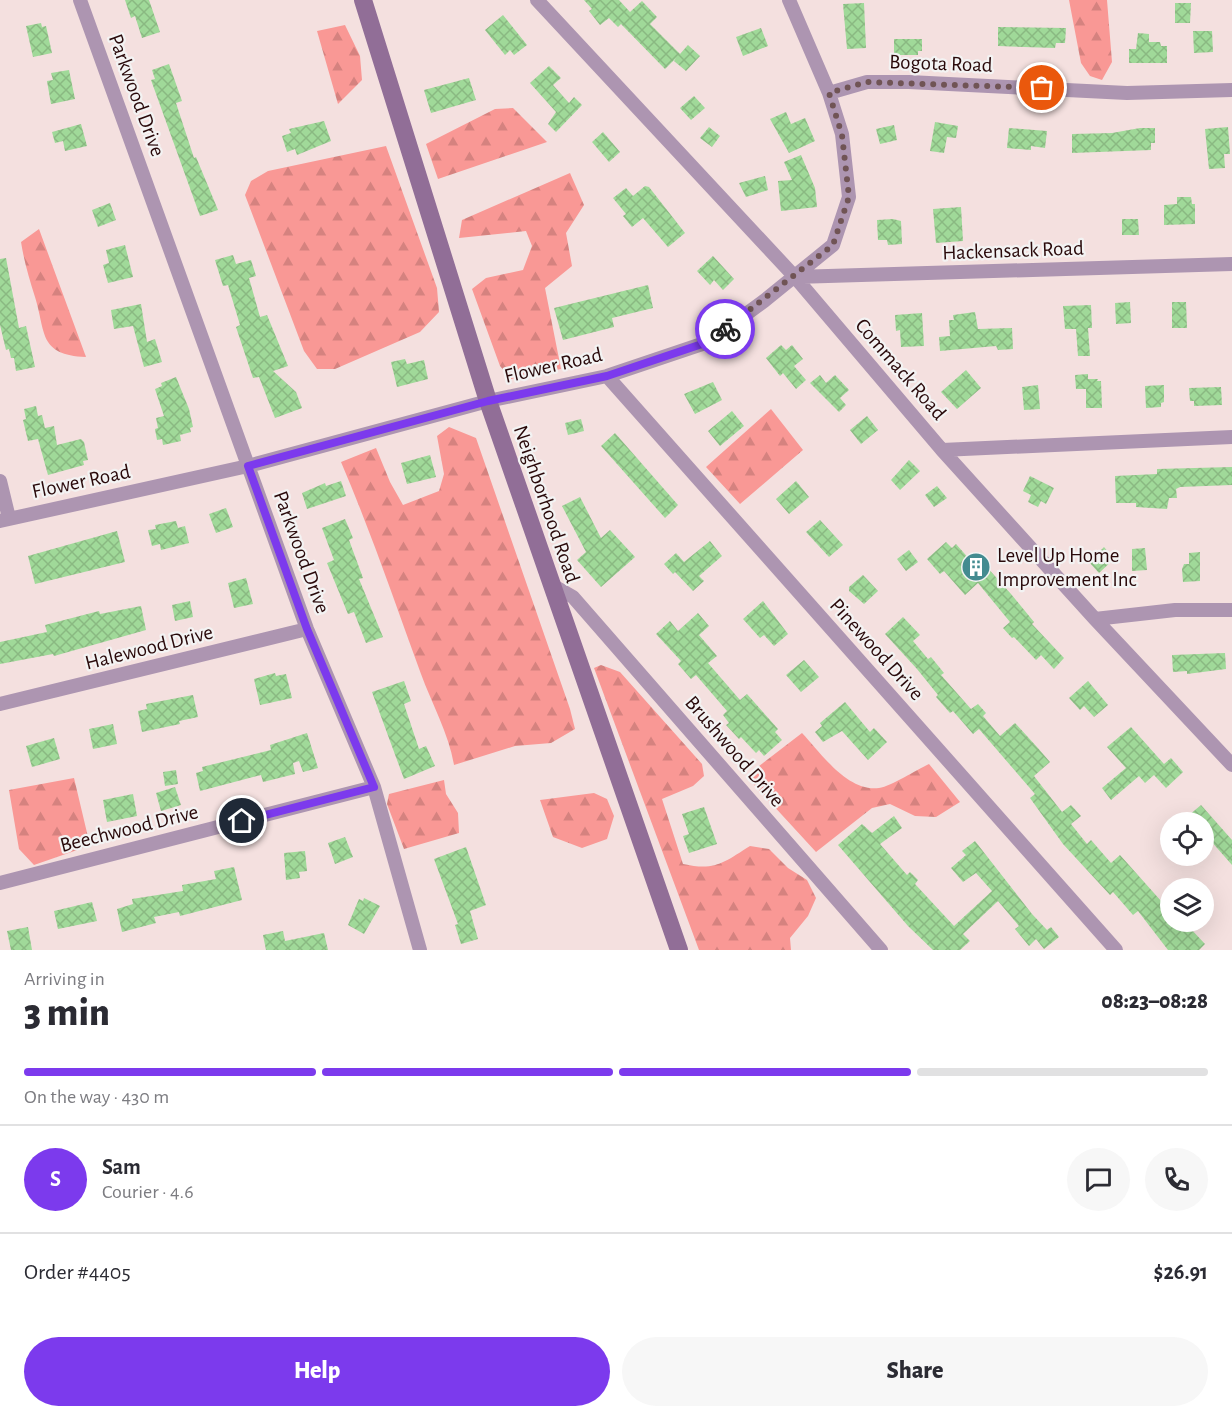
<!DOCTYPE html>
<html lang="en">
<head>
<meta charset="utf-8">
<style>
	:root { --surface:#fff; --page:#f7f7f7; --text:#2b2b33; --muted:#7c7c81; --line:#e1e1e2; --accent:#7c3aed }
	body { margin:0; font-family:"Alegreya Sans",sans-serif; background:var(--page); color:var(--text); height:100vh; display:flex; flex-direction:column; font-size:22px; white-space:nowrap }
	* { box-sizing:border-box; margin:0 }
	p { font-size:20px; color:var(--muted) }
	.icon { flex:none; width:33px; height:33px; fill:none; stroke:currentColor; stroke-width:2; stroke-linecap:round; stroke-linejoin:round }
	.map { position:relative; height:950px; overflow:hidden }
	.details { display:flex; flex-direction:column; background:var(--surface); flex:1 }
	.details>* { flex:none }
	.tools { position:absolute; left:1160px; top:812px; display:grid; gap:12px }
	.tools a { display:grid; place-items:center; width:54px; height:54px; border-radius:50%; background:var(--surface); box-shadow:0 6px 24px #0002; font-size:30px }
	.pin { position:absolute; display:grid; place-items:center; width:51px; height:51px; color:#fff; margin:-26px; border:3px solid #fff; border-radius:50%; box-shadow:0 2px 6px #0007 }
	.courier { position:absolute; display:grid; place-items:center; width:60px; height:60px; margin:-30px; border:4px solid #7c3aed; border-radius:50%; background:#fff; color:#222; box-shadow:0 2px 8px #0007 }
	.headline em { font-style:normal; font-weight:800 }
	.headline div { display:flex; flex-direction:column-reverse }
	.headline { display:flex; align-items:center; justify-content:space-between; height:102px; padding:0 24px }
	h1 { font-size:39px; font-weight:800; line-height:45px }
	.bar { display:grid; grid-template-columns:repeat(4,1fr); gap:9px 6px; align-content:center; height:72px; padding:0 24px }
	.bar i { height:8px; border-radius:4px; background:var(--line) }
	.bar .active { background:var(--accent) }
	.bar p { grid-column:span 4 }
	.line { display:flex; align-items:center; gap:15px; padding:0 24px; border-top:2px solid var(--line) }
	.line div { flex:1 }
	.round { display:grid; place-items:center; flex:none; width:63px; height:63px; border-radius:32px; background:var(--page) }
	.primary-button { display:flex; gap:12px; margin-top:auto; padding:12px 24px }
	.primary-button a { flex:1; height:69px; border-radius:36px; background:var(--accent); color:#fff; font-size:24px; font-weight:800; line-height:69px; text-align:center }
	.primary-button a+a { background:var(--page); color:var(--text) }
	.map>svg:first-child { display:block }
	.forest { fill:url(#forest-firs) }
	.building { fill:url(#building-cross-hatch) }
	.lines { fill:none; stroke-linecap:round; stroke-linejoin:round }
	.street { stroke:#ad95b1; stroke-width:14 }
	.secondary { stroke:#916e97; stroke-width:18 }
	.done { stroke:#705455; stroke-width:6; stroke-dasharray:0 10.8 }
	.route { stroke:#7c3aed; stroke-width:8 }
	.labels { text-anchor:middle; stroke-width:4.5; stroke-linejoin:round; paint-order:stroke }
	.street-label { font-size:21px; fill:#29090a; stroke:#f3f3f3 }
	.poi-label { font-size:21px; fill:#29090a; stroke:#f3f3f3; text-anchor:start }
</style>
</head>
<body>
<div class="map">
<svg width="1232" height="950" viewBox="0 0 1232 950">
	<defs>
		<pattern id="forest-firs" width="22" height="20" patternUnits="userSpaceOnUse" patternTransform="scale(1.5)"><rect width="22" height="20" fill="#f99895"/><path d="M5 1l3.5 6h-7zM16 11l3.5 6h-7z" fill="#d5827f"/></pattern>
		<pattern id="building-cross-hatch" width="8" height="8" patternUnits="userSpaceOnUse" patternTransform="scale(1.5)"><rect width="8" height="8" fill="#a0d999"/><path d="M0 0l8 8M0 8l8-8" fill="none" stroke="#8ab982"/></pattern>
	</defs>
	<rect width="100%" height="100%" fill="#f4e0df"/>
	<!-- forest -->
	<path class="forest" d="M1069 0H1107L1112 62 1102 80 1090 76 1081 63Z
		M345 25 360 56 362 80 338 104 317 31Z
		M513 108 547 142 438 179 426 144 495 109Z
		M386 146 437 288 439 312 420 332 335 369H317L304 351 245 195 251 181 268 171Z
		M570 173 584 205 566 233 572 266 545 288 561 369 511 379 500 366 472 289 486 278 523 270 532 246 526 231 459 238 462 220Z
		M39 229 86 357C38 355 46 332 35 297 29 278 24 261 21 242Z
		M771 409 803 450 740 504 706 467Z
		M449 427 476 438 570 709 575 729 551 743 515 746 454 765C449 734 432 704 421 674 395 603 371 532 341 462L376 448 390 482 403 505 439 491 444 474 437 436Z
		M601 665 620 672 702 764 704 776 693 786 662 799 683 864C715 871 723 863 750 846L769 849 788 868 807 880 816 898 808 916 790 938 791 950H699L594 668Z
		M802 733C821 753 847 792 879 788 892 786 916 770 929 764L960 802 936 817 915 816 890 804 872 808 816 852 746 776Z
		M74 778 88 837 83 848 34 865 19 849 9 790Z
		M444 780 446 794 458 813 459 833 404 849 387 804 389 794Z
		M594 793 607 799 614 816 607 839 582 848 553 837 540 800Z"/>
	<!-- building -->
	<path class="building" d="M125 0H149L160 32 142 38 135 16 131 18Z
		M584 0H619L630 12 642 1 657 17 650 24 680 54 688 45 700 56 686 71 674 61 676 58 665 69 621 24 618 27 609 18 600 25 589 11 592 9Z
		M864 3 866 48 847 49 843 4Z
		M1175 3H1191L1190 23H1175Z
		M503 15 527 45 514 55 510 50 505 55 485 30Z
		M41 23 42 27 46 26 52 53 33 57 26 26Z
		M998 27 1066 28 1065 43H1056L1055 48 998 46Z
		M761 28 768 46 743 56 736 37Z
		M1193 31H1212L1213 52 1194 53Z
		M1138 33 1149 34V42H1160L1161 46H1167V63H1129V49H1136Z
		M894 39H922V51H918V55H894Z
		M169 64 182 101 176 103 194 158 196 157 218 210 200 216 151 80 155 79 152 70Z
		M549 66 561 78 553 85 569 103 574 97 582 105 556 132 548 124 556 112 530 83Z
		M69 70 75 99 51 104 47 81 53 80 51 73Z
		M469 78 476 100 431 113 424 90Z
		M694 96 705 108 691 120 680 108Z
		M786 112 791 124 805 118 815 141 789 153 770 119Z
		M324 121 331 141 297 155 295 149 287 152 282 136 291 133 289 129Z
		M935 122 958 126 956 138 947 137 944 153 930 151Z
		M81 124 87 146 65 151 63 141 55 143 52 132Z
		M894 125 897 140 880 144 876 129Z
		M709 127 720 136 712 147 700 138Z
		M1228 127 1230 154H1224L1225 168 1209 169 1205 129Z
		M1009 128 1047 131 1045 148 1031 146V150L1007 148Z
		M1140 128H1155V143H1151V150L1072 153V134L1112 133Z
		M603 132 620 152 609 162 592 142Z
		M801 155 815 188 817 207 781 211 778 181 792 180 784 162Z
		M765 176 768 190 746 197 739 183Z
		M645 186 649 187 685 233 668 247 643 218 632 227 623 216 626 214 613 198 626 188 633 196Z
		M1177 197H1191L1192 204H1195V224L1164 225V205L1177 204Z
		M110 203 116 220 98 227 92 210Z
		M961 207 963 241 936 243 933 209Z
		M893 219 901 221 902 244 888 245 887 240H878L877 220Z
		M1122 219H1138L1139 235H1122Z
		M125 245 133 277 108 283 103 265 109 263 106 250Z
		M233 255 236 264 251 260 256 276 249 278 260 317 267 315 288 366 273 371 296 392 302 408 275 418 259 377 253 378 236 327 240 325 228 285 223 286 215 260Z
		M713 256 734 279 723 290 714 280 710 285 697 271Z
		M6 258 19 328 26 326 35 367 16 371 14 358H11L9 349 6 350 0 325V259Z
		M648 285 653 308 612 318 614 327 563 340 554 308Z
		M1130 302 1131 323 1116 324 1115 303Z
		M1172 302H1186L1187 328H1172Z
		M141 304 147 342 155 339 162 362 144 367 133 326 114 329 111 310Z
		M1091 305 1092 328H1088L1090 356H1078L1076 329H1065L1063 306Z
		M975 312 978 329 1012 328 1013 349 998 350 996 346 940 351 939 337 950 336 949 320H954L953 315Z
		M922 313 924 346 901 347 900 330 896 331 895 315Z
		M781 345 786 350 792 345 803 359 794 366 806 380 796 389 783 373 780 376 766 358Z
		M405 359 407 364 424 360 428 379 397 387 391 362Z
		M966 370 981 388 957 409 941 392Z
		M1088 374V379H1098L1097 381H1101L1102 408H1086V389H1076L1075 375Z
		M820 375 826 383 835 375 849 390 840 398 846 405 839 412 810 383Z
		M176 377 189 409 193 427 190 428 191 432 180 435 181 441 163 445 162 439 157 440 155 429 158 428 156 418 164 416 155 389 162 386 161 383Z
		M713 382 722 400 695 414 684 394Z
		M1038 385 1040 409 1024 410 1022 387Z
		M1164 385V402L1161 403V407L1146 408 1145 386Z
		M1221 387 1222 405 1194 406V401H1190L1189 388Z
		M36 406 38 416 42 415 45 428 54 426 57 445 81 439 84 442 88 460 83 461 84 465 48 475 38 439 28 441 23 420 26 419 24 409Z
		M732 411 744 426 720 446 708 431Z
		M867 416 878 430 861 444 850 430Z
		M581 419 584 431 568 435 565 423Z
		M615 433 678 505 665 518 601 446Z
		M430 455 436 477 407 484 401 463Z
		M909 460 920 471 900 490 891 480Z
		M1232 467V485L1180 487 1176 489 1177 498H1169L1167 509 1136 507V503H1116L1115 476 1157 474V469Z
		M1030 476 1054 488 1046 504 1041 501 1038 507 1028 502 1031 495 1023 491Z
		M341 481 346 496 307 509 302 493 325 483 326 486Z
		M796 481 809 497 789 514 776 499Z
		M937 486 947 498 934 507 925 495Z
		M580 497 601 538 610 530 635 557 601 587 577 560 586 552 562 506Z
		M226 508 233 527 216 533 209 514Z
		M345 519 353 538 349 540 363 578 359 579 383 637 366 643 354 612 348 614 327 563 334 560 322 528Z
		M820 520 843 545 829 557 806 532Z
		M176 521 178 528 185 526 189 543 161 550 160 544 152 546 148 530 156 529 155 525Z
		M117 531 125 562 35 584 28 556Z
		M710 541 722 556 699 576 704 581 693 591 675 572 673 574 664 564 676 553 684 562Z
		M946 542 952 548 956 544 971 561 977 556 1011 594 1034 622 1032 624 1064 658 1054 669 1041 655 1036 660 1014 637 1012 638 1003 628 1010 622 978 583 965 595 944 571 940 574 927 559Z
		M1104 547 1114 559 1099 573 1089 562Z
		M1145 548 1147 570 1132 571V549Z
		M909 550 918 562 906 571 897 559Z
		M1200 552V581L1183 582 1182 569 1184 564H1189V553Z
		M863 575 878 591 864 604 849 591V587Z
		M246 578 253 604 234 608 228 583Z
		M190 601 193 617 175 621 172 605Z
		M763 601 788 634 774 646 764 635 760 638 743 619Z
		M141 606 146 630 54 656 53 654 0 664V642L47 632 45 625 99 611 100 614Z
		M698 613 709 626 699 635 717 656 708 663 740 700 747 694 778 729 775 732 782 740 764 756 759 750 756 753 741 737 739 739 726 725 729 723 723 715 727 711 696 675 691 679 678 664 681 661 656 634 670 621 678 631Z
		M903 617 920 635 913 641 928 659 931 657 944 673 941 675 971 709 978 704 986 713 983 716 1000 736 1015 723 1037 747 1050 762 1034 776 1062 812 1071 805 1081 816 1071 824 1087 844 1091 840 1111 863 1120 855 1170 911V921H1179L1187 930 1190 928 1205 944 1199 950H1168L1138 911 1133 915 1113 892 1110 895 1063 844 1030 798 1035 794 979 729 973 734 953 711 950 713 936 697 938 695 917 669 885 634Z
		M1225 653 1226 669 1187 674V671L1173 672 1172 655Z
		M804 660 819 677 801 692 786 675Z
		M275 673 276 676 286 674 292 698 260 705 254 679Z
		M404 681 411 701 404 704 419 749 426 746 435 766 404 779 372 692Z
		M1088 681 1108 705 1094 717 1084 706 1080 710 1069 698Z
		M193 695 198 717 179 721 180 724 142 732 138 711 147 709 146 704Z
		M845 702 870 732 874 728 887 742 868 760 842 731 823 742 815 732 822 726 820 723Z
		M113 724 117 744 93 749 89 729Z
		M1131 727 1164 764 1171 758 1183 772 1166 788 1154 775 1145 783 1139 776 1111 800 1102 788 1126 768 1107 747Z
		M307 733 318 768 303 772 299 761 293 763 295 774 263 782 261 775 200 791 196 773 203 771 202 767 271 750 270 745Z
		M54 738 60 759 32 767 26 746Z
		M176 770 178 784 165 786 163 772Z
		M175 787 181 805 161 811 156 793Z
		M133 794 137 816 107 822 103 800Z
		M1201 805 1232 840V865L1203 832V822H1181Z
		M704 807 717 844 689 853 683 836 689 834 682 814Z
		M894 816 902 828 880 844 907 875 910 872 918 880 915 884 954 926 992 891 976 873 963 882 951 868 966 855 962 851 975 841 1032 914 1047 930 1051 927 1059 937 1044 949 1036 939 1029 946 1015 929 1019 926 998 901 963 934 970 941 960 950H933L908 926 838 845 862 824 872 833Z
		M345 837 353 857 335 864 328 843Z
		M466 847 486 905 470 911 478 939 461 944 455 925 458 924 434 859Z
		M305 851 307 871 299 872 300 878 286 880 284 853Z
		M234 867 242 900 180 916 179 912 154 917 156 923 122 932 117 909 133 904 132 899 183 891 182 885 216 879 214 871Z
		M364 898 380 906 364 934 348 925 359 899 363 901Z
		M92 902 97 921 58 929 54 911Z
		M28 927 32 950H11L7 931Z
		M283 931 285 941 324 933 328 950H266L263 935Z"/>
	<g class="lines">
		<!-- street -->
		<path class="street" d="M80 0 307 629 374 787 420 950
			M537 0 795 277 942 450 1095 619 1232 765
			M829 93 867 82H909L1127 93 1232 90
			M795 277 1232 264
			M607 376 1116 950
			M942 450 1232 437
			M0 481 9 518
			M0 521 248 466 488 401 607 376 708 342 764 301 833 245 849 197 842 134 829 93 789 0
			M552 585 573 597 881 950
			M1095 619 1175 610H1232
			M0 704 307 629
			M0 883 374 787"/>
		<!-- secondary -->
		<path class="secondary" d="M363 0 488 401 679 950"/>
	</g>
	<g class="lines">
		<!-- done -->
		<path class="done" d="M725 329 833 245 849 197 842 135 829 93 867 82 1042 88"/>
		<!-- route -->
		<path class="route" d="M242 821 374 787 307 629 248 466 488 401 607 376 708 342 725 329"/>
	</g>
	<!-- icons -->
	<defs>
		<g id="building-disc" transform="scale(1.5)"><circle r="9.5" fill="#438b90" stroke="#f3f3f3"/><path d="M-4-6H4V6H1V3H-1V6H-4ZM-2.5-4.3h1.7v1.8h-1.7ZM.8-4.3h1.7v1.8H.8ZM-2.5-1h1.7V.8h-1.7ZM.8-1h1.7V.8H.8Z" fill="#fff"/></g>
	</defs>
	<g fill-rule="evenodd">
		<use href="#building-disc" x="976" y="567"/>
	</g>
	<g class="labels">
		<!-- street labels -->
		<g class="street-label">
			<text transform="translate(941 63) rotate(2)" y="7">Bogota Road</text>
			<text transform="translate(137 95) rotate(70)" y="7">Parkwood Drive</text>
			<text transform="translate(1013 250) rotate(-2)" y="7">Hackensack Road</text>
			<text transform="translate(553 365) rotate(-13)" y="7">Flower Road</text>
			<text transform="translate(901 369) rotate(49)" y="7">Commack Road</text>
			<text transform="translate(81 481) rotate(-12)" y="7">Flower Road</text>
			<text transform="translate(547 504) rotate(71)" y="7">Neighborhood Road</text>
			<text transform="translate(302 552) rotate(70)" y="7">Parkwood Drive</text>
			<text transform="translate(149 647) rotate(-14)" y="7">Halewood Drive</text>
			<text transform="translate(877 649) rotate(48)" y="7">Pinewood Drive</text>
			<text transform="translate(735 751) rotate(49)" y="7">Brushwood Drive</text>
			<text transform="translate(129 828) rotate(-14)" y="7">Beechwood Drive</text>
		</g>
		<!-- poi labels -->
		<g class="poi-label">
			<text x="997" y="562">Level Up Home<tspan x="997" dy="24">Improvement Inc</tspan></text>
		</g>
	</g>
</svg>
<div class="tools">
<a><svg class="icon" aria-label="locate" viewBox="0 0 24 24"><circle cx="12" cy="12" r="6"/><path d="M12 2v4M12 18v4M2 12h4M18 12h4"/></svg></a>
<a><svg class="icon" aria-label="layers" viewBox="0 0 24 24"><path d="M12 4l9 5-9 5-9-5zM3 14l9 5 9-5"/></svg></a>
</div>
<div class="pin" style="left:1042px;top:88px;background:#ea580c"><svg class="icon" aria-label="bag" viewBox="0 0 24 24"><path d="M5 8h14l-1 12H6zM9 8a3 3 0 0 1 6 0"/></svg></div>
<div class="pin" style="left:242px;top:821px;background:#1f2937"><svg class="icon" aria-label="home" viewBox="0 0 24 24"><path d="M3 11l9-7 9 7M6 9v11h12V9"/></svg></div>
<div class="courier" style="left:725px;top:329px"><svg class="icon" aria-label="bike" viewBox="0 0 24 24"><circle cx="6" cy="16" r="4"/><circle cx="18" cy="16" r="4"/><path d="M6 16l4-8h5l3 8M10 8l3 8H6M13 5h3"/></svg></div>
</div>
<section class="details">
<div class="headline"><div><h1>3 min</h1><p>Arriving in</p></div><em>08:23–08:28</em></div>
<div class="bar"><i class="active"></i><i class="active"></i><i class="active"></i><i></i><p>On the way · 430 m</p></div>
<div class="line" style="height:108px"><b class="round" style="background:var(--accent);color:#fff">S</b><div><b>Sam</b><p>Courier · 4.6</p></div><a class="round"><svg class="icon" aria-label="chat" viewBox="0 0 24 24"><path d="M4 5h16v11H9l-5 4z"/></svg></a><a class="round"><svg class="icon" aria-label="phone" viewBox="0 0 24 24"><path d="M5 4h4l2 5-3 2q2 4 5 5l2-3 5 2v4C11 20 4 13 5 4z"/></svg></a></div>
<div class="line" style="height:78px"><div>Order #4405</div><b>$26.91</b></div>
<div class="primary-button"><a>Help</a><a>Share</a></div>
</section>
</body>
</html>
